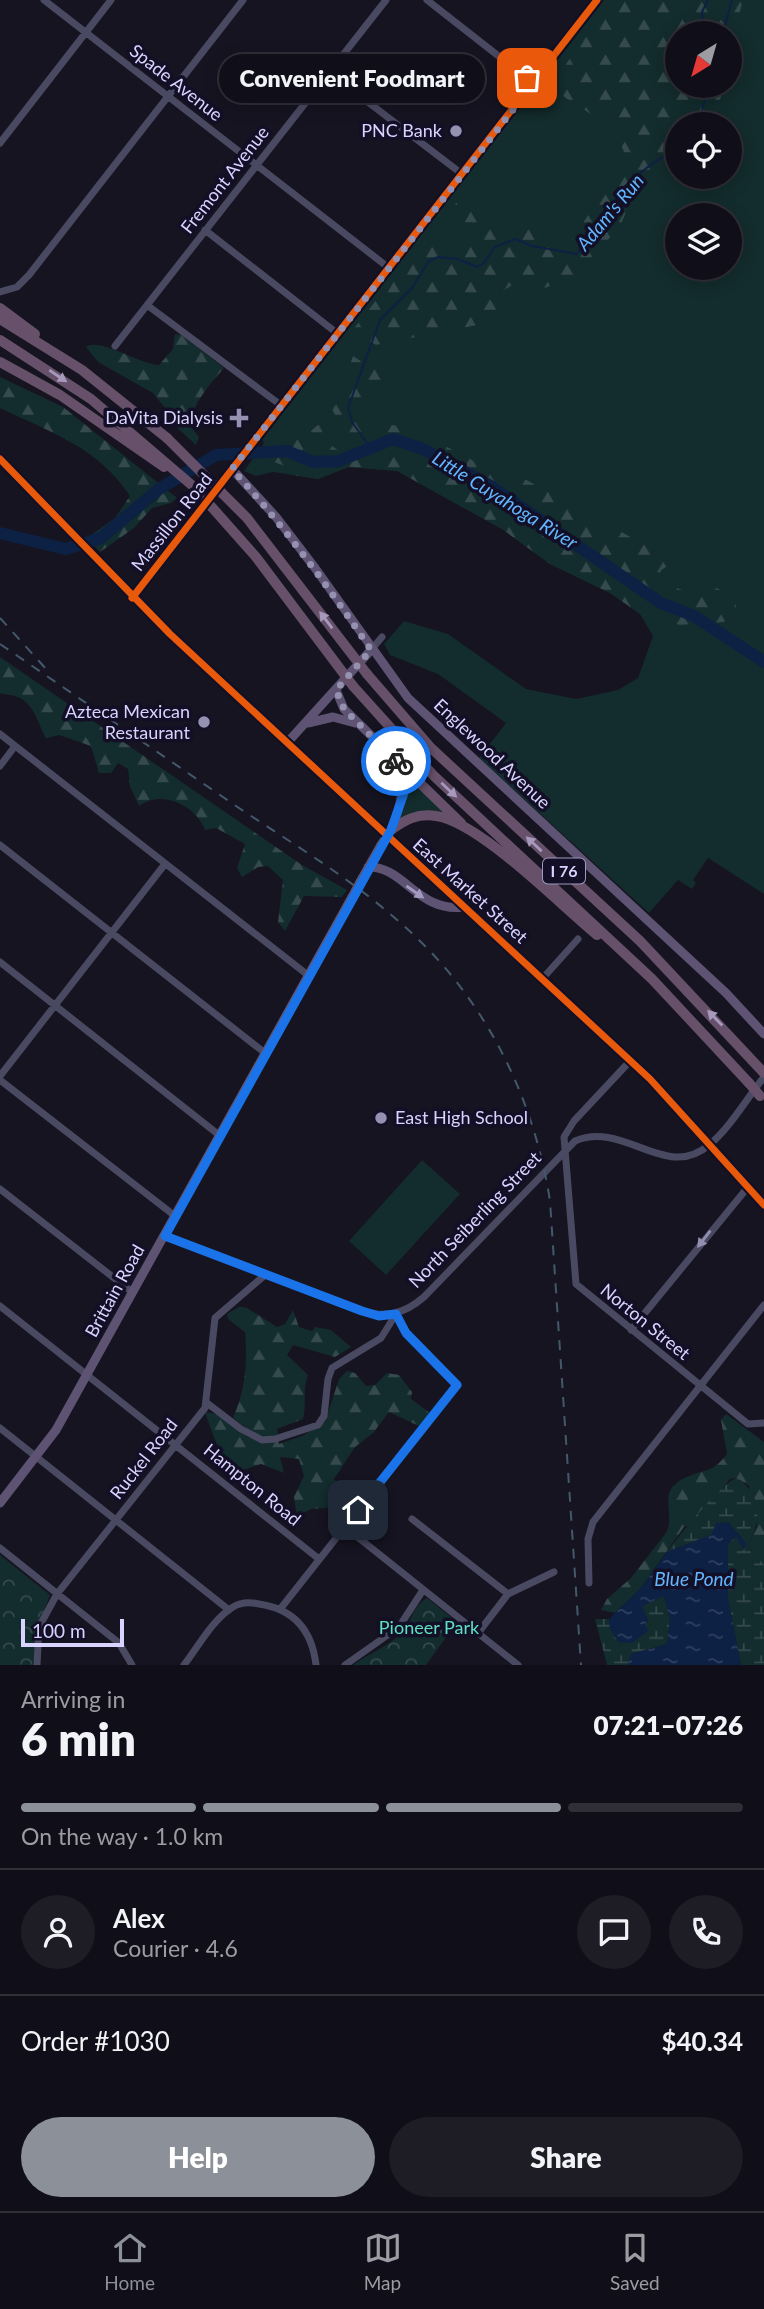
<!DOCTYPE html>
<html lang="en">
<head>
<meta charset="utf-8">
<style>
	:root { --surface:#100f19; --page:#1e1d26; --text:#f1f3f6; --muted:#9c9ca2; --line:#302f38; --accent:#8c9099 }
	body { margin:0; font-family:Lato,sans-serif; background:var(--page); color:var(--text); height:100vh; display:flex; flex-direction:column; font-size:26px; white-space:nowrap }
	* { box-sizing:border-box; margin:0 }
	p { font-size:23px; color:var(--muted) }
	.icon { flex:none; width:38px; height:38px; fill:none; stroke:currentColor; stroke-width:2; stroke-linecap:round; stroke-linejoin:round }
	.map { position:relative; height:1665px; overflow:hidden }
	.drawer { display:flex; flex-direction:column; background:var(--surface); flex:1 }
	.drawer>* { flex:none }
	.needle { width:46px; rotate:217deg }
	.tools { position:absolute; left:665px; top:21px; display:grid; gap:14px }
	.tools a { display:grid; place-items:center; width:77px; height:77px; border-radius:50%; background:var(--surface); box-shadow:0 4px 18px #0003,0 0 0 2px var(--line); font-size:35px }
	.scale { position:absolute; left:21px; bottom:18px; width:103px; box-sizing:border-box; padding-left:7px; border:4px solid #d9d4ff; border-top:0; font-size:19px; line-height:24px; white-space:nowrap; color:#d9d4ff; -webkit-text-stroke:5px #130f26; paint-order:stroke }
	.pin { position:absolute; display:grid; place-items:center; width:60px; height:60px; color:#fff; margin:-30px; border-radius:14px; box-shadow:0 4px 10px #0006 }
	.courier { position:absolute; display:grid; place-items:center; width:70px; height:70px; margin:-35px; border:5px solid #1a73e8; border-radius:50%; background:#fff; color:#222; box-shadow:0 2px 9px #0007 }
	.bubble { position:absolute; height:49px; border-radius:24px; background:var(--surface); box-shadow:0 4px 18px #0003,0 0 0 2px var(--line); font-size:23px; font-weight:800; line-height:49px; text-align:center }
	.head em { font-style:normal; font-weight:800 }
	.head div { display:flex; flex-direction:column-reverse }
	.head { display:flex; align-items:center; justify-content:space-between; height:119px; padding:0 21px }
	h1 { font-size:46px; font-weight:800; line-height:52px }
	.bar { display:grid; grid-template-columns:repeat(4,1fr); gap:10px 7px; align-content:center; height:84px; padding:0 21px }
	.bar i { height:9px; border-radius:5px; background:var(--line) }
	.bar .active { background:var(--accent) }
	.bar p { grid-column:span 4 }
	.line { display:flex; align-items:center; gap:18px; padding:0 21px; border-top:2px solid var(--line) }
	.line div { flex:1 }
	.round { display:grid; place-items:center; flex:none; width:74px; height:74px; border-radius:37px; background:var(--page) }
	.button { display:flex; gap:14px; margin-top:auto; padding:14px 21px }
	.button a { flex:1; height:80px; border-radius:42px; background:var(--accent); color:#fff; font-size:28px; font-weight:800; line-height:80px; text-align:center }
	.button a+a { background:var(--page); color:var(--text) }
	.tabs { display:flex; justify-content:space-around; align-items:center; height:98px; border-top:2px solid var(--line); background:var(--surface); font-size:19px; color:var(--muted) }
	.tabs a { display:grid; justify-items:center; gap:4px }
	.tabs .active { color:var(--accent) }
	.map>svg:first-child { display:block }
	.grass { fill:#132c2d; fill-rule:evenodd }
	.forest { fill:url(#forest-firs) }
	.wetland { fill:url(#wetland-marsh) }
	.park { fill:url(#park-crowns) }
	.water { fill:url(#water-ripples) }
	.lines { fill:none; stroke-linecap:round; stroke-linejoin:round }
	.stream { stroke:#0d2144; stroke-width:2 }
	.river { stroke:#0d2144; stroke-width:12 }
	.minor { stroke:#4a4962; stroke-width:7 }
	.major { stroke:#5e5373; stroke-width:9 }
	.highway { stroke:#67516a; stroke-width:10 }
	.rail { stroke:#43596b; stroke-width:2; stroke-dasharray:10 9; stroke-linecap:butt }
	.major-bridge { stroke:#5e5373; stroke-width:9 }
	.highway-bridge { stroke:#67516a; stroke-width:10 }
	.cycleway-casing { stroke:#130f26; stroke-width:11 }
	.cycleway { stroke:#e8590c; stroke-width:7 }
	.oneway { fill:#a699bc }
	.oneway2 { fill:#a29ac0 }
	.oneway3 { fill:#928eb0 }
	.done { stroke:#9591b1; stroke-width:7; stroke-dasharray:0 12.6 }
	.route { stroke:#1a73e8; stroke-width:9 }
	.poi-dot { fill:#9591b1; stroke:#130f26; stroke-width:2.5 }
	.labels { text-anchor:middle; stroke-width:7; stroke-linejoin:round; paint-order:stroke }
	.shield { fill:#130f26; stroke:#9e99be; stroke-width:2 }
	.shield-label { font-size:16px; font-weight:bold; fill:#d9d4ff }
	.street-label { font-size:18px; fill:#d9d4ff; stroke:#130f26 }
	.poi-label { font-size:18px; fill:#d9d4ff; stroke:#130f26; text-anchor:end }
	.park-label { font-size:18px; fill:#5fe0c0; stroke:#130f26 }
	.water-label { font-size:19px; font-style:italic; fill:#62b6ff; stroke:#130f26 }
</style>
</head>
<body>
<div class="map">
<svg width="764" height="1665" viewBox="0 0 764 1665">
	<defs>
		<pattern id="forest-firs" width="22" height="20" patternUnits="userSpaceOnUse" patternTransform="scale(1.75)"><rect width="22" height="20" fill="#132c2d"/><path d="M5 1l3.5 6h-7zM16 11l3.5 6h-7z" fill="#354a4c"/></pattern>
		<pattern id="wetland-marsh" width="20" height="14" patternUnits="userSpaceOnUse" patternTransform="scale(1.75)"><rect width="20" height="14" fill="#132c2d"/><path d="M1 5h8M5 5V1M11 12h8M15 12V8" fill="none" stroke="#354a4c"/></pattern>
		<pattern id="park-crowns" width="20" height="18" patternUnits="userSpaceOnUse" patternTransform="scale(1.75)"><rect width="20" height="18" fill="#132c2d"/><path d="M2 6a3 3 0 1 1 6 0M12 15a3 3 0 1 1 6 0" fill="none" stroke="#354a4c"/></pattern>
		<pattern id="water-ripples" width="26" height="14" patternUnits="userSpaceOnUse" patternTransform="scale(1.75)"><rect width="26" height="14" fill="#0d2144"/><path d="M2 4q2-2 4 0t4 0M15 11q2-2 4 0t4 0" fill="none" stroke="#304060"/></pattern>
	</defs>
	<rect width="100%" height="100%" fill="#161421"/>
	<!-- grass -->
	<path class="grass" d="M604 0H764V894L708 858 693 880 696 883 692 889 678 880 649 913 479 758 506 723 438 674 390 655 384 644 404 621 448 634 526 689 576 699 618 690 638 678 653 636 640 614 610 593 550 564 502 529 397 471 348 467 318 479 273 472 256 476 244 471 264 443 262 440ZM677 33H730V86H677ZM677 124H730V177H677ZM677 215H730V268H677Z
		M405 773 446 814 398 820 405 803Z
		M422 1160 460 1194 386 1275 349 1241Z"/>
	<!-- forest -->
	<path class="forest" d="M612 0H743L730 48V33H677V86H724L713 124H677V161L638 183 621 224 587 265 565 281 514 298 519 281 504 290 497 309V321L376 345 352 331 418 247 463 239 465 232 453 208 458 200 489 224 521 223 547 243 560 247 570 243 611 180 624 152C611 115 576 112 551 85Z
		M175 334 181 335 224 368C208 386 194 402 189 425L199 437 196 445 171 422 166 409 153 393 98 362 86 347C99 337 139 364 159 365L173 349Z
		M353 356 368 366 387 367 394 372 386 388 365 407 366 419 415 430 485 467 519 476 658 552 667 566 660 571 672 586 685 591C709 582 714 586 736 598V608L724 622 680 625 640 614 610 593 550 564 502 529 397 471 349 467 318 479 294 475 290 468 261 457 266 446 301 439 318 425 325 424 318 445 332 446 342 453 350 452 348 437 330 406 346 377Z
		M0 377 63 407 177 498 171 503 152 508 134 528 100 552 87 538 115 518 130 496C98 447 50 432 0 408Z
		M0 657 302 865 347 890 342 897 304 896 285 931 278 922 283 880 268 866 258 867 242 877 237 868 245 844 216 828 205 830C196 805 161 789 139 806L130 786 128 769 118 763 111 773H99L91 746 59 735 46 738C38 724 36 709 22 699 16 695 7 695 0 693Z
		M239 1307 247 1308 277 1327 285 1324 293 1310 299 1327 312 1331 315 1327 331 1330 351 1347 335 1357 293 1345 287 1355 308 1375C302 1391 307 1402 303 1419L277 1429 279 1444 302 1436 325 1422 339 1379 347 1371 355 1373 366 1386 375 1385 387 1373 399 1375 412 1392 411 1399 430 1413 419 1426 389 1412 373 1433 355 1447 334 1479 340 1486 327 1508 311 1509 297 1516 294 1497 304 1476 299 1459 280 1457 284 1473 261 1464 237 1472C219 1455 213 1435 205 1412L217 1414 249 1438 253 1433 233 1418C245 1390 248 1363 245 1332L228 1319 227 1314Z
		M726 1414 764 1442V1565L748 1546 757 1527 749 1486 737 1478 730 1479 692 1525 684 1527 640 1589 615 1613 601 1610 607 1599 631 1578 666 1533C673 1520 666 1507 669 1494 673 1478 699 1473 710 1469 716 1467 723 1459 727 1454L721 1420Z"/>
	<!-- wetland -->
	<path class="wetland" d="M737 1478C762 1495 762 1519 748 1546L764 1565V1665H741L728 1599V1544L736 1536 746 1543 728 1522 711 1535 667 1552C676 1539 724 1480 737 1478Z
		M664 1596 670 1619 667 1644 631 1654 628 1665H607L595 1619H609L610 1629 645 1624 648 1620 641 1606Z"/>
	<!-- park -->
	<path class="park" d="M0 1555 50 1595 35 1634 34 1665H0Z
		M427 1598 457 1622 426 1665H353C369 1653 391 1646 404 1630 412 1619 414 1605 427 1598Z"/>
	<!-- water -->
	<path class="water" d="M728 1522 746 1543 744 1551 736 1536 728 1544V1599L741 1665H628L631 1654 667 1644 670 1619 664 1596 642 1606 648 1620 645 1624 648 1631 632 1643 618 1642 610 1629 609 1619 640 1589 667 1552 711 1535 716 1523Z"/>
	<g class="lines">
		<!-- stream -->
		<path class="stream" d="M704 33 702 12 708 0
			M723 33 732 0
			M698 124 709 86
			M369 446 352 422 348 408 380 320 412 288 429 261 438 257 457 259 477 267 484 263 495 247 515 239 532 246 577 254C604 217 632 166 677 151"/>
		<!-- river -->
		<path class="river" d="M0 533 66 549 101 538 159 489 216 455 287 451 313 462 339 461 393 439 423 449 489 485 661 603 694 616 764 662"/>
		<!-- minor -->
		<path class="minor" d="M44 0 389 268
			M427 0 533 83
			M330 73 462 174
			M0 143 111 0
			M205 230 338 334
			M0 292 17 287 29 275 243 0
			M147 305 282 406
			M115 346 386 0
			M132 598 597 0
			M371 650 382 637
			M0 734 309 976
			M0 766 15 746
			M0 845 265 1053
			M0 962 219 1135
			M543 978 578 939
			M631 1060 574 1121 564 1137 576 1284 748 1424 764 1423
			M0 1076 165 864
			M0 1080 175 1216
			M0 1189 132 1292
			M165 1236 362 1311C387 1318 404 1314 424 1297L575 1141C624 1120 666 1182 709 1145 730 1128 747 1098 764 1077
			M0 1306 319 1559
			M631 1330 748 1187
			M207 1403 241 1429 262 1440 275 1439 318 1425 324 1416 328 1379 332 1368 381 1338 396 1314
			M0 1428 229 1610
			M412 1519 508 1594
			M345 1527 518 1665
			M0 1548 119 1643 132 1665
			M589 1583 588 1539 593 1522 764 1305
			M281 1608 457 1385 406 1333 396 1314
			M478 1633 508 1594 554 1572
			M37 1665 39 1627 57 1594 205 1408 215 1318 265 1275
			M184 1665C198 1647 213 1619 233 1607 241 1602 250 1602 259 1604 294 1609 312 1630 316 1665
			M345 1665 399 1627 423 1590"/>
		<!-- major -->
		<path class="major" d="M0 459 170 634 650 1079 764 1205
			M232 469 276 517 315 568 408 698 726 993 764 1034
			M336 690 344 709 396 760C407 787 401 805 391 830
			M308 723 333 717 355 723
			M287 743 371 650
			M368 867C404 866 418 913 464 907
			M360 882 381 845
			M0 1503 56 1430 352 897"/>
		<!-- highway -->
		<path class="highway" d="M0 308 35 334
			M0 319 82 370 167 438
			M0 340 91 399 194 487
			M0 362 60 395 164 467
			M367 674 431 748 640 941 764 1073
			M353 686 434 776 652 979 749 1083
			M396 760 461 823
			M391 830C405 820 417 813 436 816 480 822 560 905 597 935"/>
		<!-- rail -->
		<path class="rail" d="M0 618 47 670
			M0 644C79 698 157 752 236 806 290 842 347 876 396 919 481 991 533 1092 550 1201L581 1665"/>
		<!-- major-bridge -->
		<path class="major-bridge" d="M381 845 391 830
			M352 897 360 882"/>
		<!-- highway-bridge -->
		<path class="highway-bridge" d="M167 438 247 518 367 674
			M194 487 256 557 353 686
			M749 1083 760 1096"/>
		<!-- cycleway casing -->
		<g class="cycleway-casing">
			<path id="cycleway" d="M0 459 170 634 650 1079 764 1205
				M132 598 597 0"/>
		</g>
		<!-- cycleway -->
		<use href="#cycleway" class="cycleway"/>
	</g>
	<!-- one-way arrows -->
	<defs><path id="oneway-solid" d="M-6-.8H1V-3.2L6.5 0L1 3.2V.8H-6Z" transform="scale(1.75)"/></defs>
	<g class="oneway">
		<use href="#oneway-solid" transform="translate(58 376) rotate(34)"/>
		<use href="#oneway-solid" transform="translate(326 620) rotate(-127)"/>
		<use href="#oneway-solid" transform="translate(449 790) rotate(43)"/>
		<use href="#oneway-solid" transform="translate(534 844) rotate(-137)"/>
		<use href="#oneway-solid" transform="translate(715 1018) rotate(-134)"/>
	</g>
	<use class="oneway2" href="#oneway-solid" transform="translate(415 892) rotate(35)"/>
	<use class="oneway3" href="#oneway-solid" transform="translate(704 1239) rotate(128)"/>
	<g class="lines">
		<!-- done -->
		<path class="done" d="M396 761 344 709 336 690 371 650C328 586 284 526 232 469L530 88 533 83 527 78"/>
		<!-- route -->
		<path class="route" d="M358 1510 457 1385 406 1333 396 1314 379 1316 362 1311 165 1236 391 830 404 793 396 761"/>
	</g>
	<!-- markers -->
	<g class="poi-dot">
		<circle cx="456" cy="131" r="7"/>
		<path d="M235.5 407.5h7v7h7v7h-7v7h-7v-7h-7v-7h7z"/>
		<circle cx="204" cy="722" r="7"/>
		<circle cx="381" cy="1118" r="7"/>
	</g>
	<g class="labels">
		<!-- shield labels -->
		<rect class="shield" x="543" y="858.5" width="42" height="25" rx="5"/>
		<g class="shield-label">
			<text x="564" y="877">I 76</text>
		</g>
		<!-- street labels -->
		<g class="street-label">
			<text transform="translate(176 83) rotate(38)" y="6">Spade Avenue</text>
			<text transform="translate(225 180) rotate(-52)" y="6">Fremont Avenue</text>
			<text transform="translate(172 522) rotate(-52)" y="6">Massillon Road</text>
			<text transform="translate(492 754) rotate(43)" y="6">Englewood Avenue</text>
			<text transform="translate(470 891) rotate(42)" y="6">East Market Street</text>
			<text transform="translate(475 1220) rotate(-46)" y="6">North Seiberling Street</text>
			<text transform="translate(115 1291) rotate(-61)" y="6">Brittain Road</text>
			<text transform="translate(645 1322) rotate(39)" y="6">Norton Street</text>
			<text transform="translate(144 1459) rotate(-52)" y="6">Ruckel Road</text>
			<text transform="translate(252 1485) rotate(39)" y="6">Hampton Road</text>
		</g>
		<!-- poi labels -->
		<g class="poi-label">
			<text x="442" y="137">PNC Bank</text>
			<text x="223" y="424">DaVita Dialysis</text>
			<text x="190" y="718">Azteca Mexican<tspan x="190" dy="21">Restaurant</tspan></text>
			<text x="395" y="1124" text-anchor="start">East High School</text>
		</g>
		<!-- park labels -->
		<g class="park-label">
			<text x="429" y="1634">Pioneer Park</text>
		</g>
		<!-- water labels -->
		<g class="water-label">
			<text transform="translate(610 212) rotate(-50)" y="7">Adam's Run</text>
			<text transform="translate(505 500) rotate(32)" y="7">Little Cuyahoga River</text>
			<text x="694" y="1586">Blue Pond</text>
		</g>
	</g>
</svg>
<div class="tools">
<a><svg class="needle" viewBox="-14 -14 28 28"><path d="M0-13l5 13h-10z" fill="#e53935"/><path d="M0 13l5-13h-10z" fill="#9c9ca2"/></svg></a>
<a><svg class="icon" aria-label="locate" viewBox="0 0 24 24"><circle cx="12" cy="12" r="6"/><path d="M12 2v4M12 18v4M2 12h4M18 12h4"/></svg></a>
<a><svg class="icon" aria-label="layers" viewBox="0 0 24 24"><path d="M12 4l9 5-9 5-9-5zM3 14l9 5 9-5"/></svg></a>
</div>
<div class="scale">100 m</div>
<div class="pin" style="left:527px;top:78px;background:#ea580c"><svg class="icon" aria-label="bag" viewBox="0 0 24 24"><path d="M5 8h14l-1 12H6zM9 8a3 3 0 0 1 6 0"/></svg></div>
<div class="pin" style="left:358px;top:1510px;background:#1f2937"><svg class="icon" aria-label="home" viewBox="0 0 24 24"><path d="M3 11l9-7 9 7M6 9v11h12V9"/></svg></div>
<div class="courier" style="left:396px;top:761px"><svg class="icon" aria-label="bike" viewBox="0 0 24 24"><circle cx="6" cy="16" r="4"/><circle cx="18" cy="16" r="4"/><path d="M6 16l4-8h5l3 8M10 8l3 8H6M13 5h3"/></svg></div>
<div class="bubble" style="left:219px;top:54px;width:266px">Convenient Foodmart</div>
</div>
<section class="drawer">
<div class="head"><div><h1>6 min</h1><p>Arriving in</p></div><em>07:21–07:26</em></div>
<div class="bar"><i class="active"></i><i class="active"></i><i class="active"></i><i></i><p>On the way · 1.0 km</p></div>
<div class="line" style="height:126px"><a class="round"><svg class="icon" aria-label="person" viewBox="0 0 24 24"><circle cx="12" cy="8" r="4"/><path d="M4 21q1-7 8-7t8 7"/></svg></a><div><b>Alex</b><p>Courier · 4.6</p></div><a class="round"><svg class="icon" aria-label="chat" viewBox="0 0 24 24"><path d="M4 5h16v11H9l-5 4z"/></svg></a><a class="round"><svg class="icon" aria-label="phone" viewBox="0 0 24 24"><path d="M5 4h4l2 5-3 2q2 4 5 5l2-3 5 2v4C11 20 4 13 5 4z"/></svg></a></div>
<div class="line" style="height:91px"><div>Order #1030</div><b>$40.34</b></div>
<div class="button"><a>Help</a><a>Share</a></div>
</section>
<nav class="tabs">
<a class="active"><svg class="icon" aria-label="home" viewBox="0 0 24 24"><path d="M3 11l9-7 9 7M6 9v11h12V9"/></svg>Home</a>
<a><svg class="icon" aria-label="map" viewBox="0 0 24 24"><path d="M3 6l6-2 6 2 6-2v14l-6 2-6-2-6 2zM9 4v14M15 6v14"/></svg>Map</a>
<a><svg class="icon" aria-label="saved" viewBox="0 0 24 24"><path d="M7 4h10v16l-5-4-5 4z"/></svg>Saved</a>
</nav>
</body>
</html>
